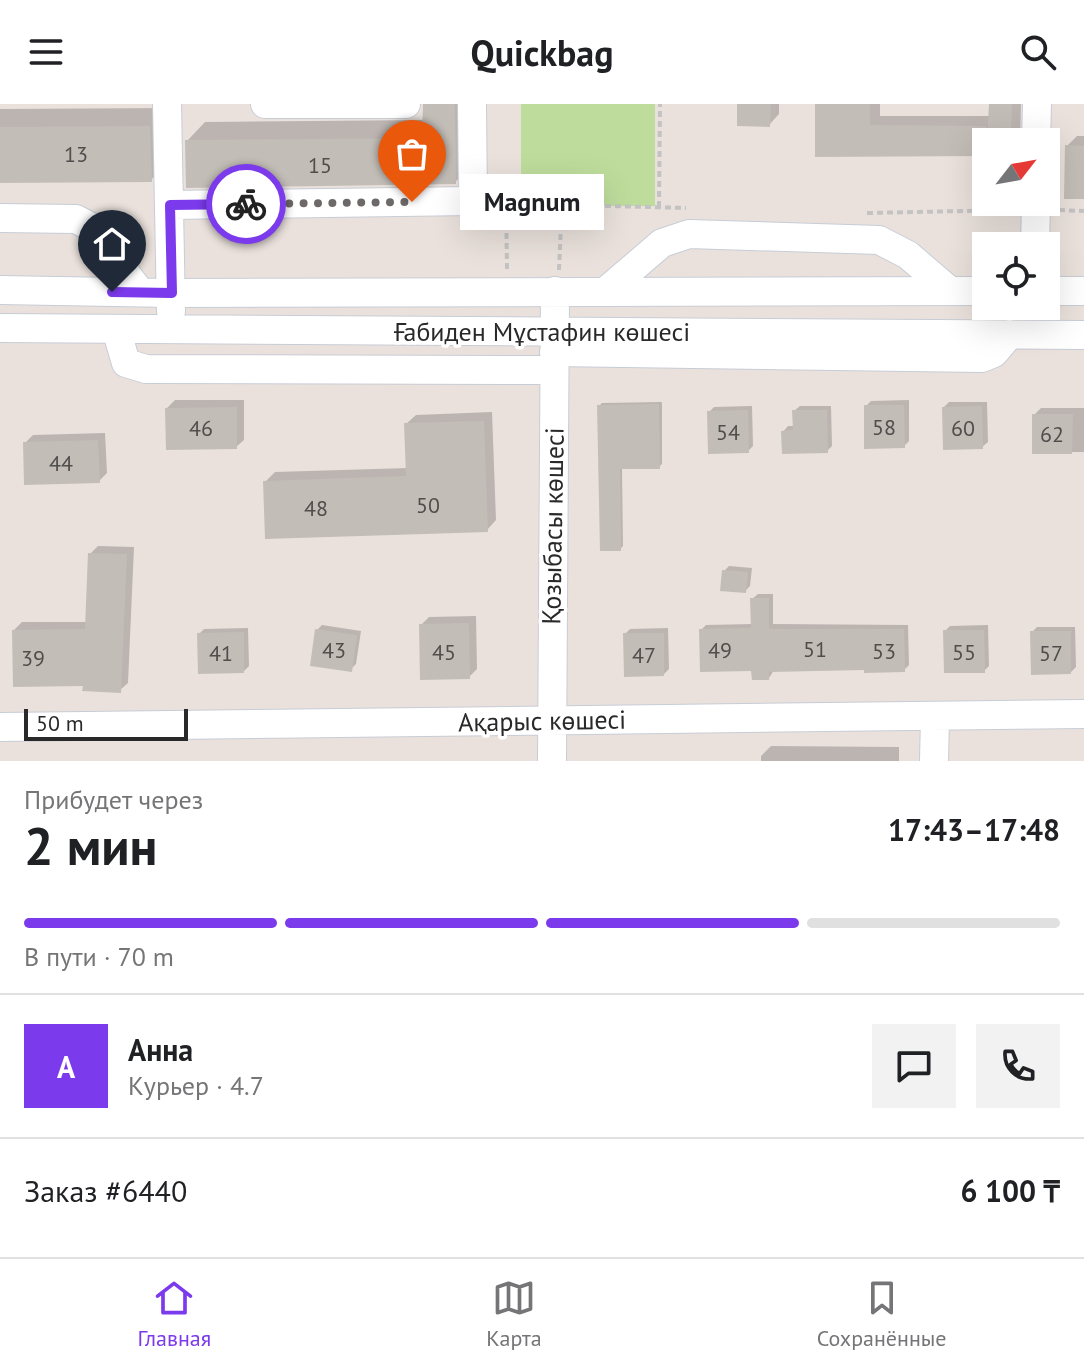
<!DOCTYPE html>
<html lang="ru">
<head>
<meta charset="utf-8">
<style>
	:root { --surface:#fff; --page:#f2f2f2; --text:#202124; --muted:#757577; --line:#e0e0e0; --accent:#7c3aed }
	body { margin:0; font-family:"PT Sans",sans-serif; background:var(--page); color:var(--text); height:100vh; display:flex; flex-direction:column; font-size:30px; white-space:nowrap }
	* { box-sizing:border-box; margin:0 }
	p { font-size:26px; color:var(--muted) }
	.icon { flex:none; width:44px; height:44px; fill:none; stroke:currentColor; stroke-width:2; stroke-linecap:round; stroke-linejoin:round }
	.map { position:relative; height:657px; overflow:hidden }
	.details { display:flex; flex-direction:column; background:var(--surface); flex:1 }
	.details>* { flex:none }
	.needle { width:52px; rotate:59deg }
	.fabs { position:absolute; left:972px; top:24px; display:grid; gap:16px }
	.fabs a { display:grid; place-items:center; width:88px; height:88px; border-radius:0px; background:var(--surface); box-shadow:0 8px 32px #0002; font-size:40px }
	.scale { position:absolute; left:24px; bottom:20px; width:164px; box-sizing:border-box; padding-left:8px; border:4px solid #292929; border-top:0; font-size:22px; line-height:28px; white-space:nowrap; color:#292929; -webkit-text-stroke:6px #fff; paint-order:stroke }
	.pin { position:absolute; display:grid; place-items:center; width:68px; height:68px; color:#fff; margin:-82px -34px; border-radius:50% 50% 50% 0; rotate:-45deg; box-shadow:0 0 8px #0007 }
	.pin .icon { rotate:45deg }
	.courier { position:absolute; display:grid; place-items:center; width:80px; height:80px; margin:-40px; border:6px solid #7c3aed; border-radius:50%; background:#fff; color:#222; box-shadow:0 2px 10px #0007 }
	.bubble { position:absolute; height:56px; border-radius:0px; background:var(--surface); box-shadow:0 8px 32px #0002; font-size:26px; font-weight:800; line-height:56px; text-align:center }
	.summary em { font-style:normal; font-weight:800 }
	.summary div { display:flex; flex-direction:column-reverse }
	.summary { display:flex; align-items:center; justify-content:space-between; height:136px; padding:0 24px }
	h1 { font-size:52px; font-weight:800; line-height:60px }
	.bar { display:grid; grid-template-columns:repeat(4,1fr); gap:12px 8px; align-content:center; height:96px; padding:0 24px }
	.bar i { height:10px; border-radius:6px; background:var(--line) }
	.bar .selected { background:var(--accent) }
	.bar p { grid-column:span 4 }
	.line { display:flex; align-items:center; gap:20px; padding:0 24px; border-top:2px solid var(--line) }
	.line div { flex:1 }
	.round { display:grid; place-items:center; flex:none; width:84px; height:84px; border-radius:0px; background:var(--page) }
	header { display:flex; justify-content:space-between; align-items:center; height:104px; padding:0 24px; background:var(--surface); font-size:36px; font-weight:800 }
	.dock { display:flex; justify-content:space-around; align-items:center; height:112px; border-top:2px solid var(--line); background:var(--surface); font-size:22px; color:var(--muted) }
	.dock a { display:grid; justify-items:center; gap:4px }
	.dock .selected { color:var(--accent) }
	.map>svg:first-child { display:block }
	.green { fill:#bedd9c }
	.shadow { fill:#0003 }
	.building { fill:#c3bdb7 }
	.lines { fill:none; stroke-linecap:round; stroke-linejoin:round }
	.minor-casing { stroke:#c7cdd6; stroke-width:30 }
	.path { stroke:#c3c3c3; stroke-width:4; stroke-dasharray:6 4; stroke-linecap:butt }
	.minor { stroke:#fff; stroke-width:28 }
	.done { stroke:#6d6968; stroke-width:8; stroke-dasharray:0 14.4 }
	.route { stroke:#7c3aed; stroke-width:10 }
	.labels { text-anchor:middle; stroke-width:7; stroke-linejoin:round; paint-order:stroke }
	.number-label { font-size:22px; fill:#504e4c }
	.street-label { font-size:26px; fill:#292929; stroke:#fff }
</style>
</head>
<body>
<header><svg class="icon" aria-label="menu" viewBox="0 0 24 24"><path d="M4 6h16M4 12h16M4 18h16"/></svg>Quickbag<svg class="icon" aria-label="search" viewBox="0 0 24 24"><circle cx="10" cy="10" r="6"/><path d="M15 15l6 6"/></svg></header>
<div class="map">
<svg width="1084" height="657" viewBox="0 0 1084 657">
	<rect width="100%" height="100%" fill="#eae1dc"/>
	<!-- green -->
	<path class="green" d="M521 0H655V102H521Z"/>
	<!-- shadow -->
	<path class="shadow" d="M424 0H473L474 60 455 78 187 37 205 18 424 16Z
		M739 0H779V10L769 21Z
		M817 0H880V12H990L991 0H1021L1020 38H986V50L817 51Z
		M168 4 169 57 151 76 0 77V5Z
		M1077 32H1084V93L1067 42Z
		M175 296H244V336L236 343 167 304Z
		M909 296V337L904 342 866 302 871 297Z
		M662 298V360L659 363H622L623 442 620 445 599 302 602 299Z
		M949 298H987L988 338 982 343 944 303Z
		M752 302 753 342 748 347 709 308 714 303Z
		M800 302H831L832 342 827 347 783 328 788 322H795L794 307Z
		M1041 304H1084V348H1034V311Z
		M492 308 496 416 487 426 265 378 275 368 408 364 406 320 416 311Z
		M105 329 107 369 99 377 25 339 33 331Z
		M98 442 134 443 128 579 120 586 14 526 22 518H87L90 450Z
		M729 462 752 464 750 482 745 487 724 467Z
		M758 490H773V520L908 521 909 561 904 566 866 564 774 566 769 574 701 526 706 521 753 520 752 495Z
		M476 512 477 565 469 573 421 521 429 513Z
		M322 521 361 527 356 560 351 565 317 526Z
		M988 521 989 562 984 567 945 527 950 522Z
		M1037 523H1075L1076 563 1071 568 1032 528Z
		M248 524 249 562 244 567 199 530 204 525Z
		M668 524 669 565 664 570 625 530 630 525Z
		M771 642 899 643V657H761V652Z"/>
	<!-- building -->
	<path class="building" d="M423 0H455L456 80 186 84 185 36 422 34Z
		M737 0H771L770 23 737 22Z
		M815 0H870V21L986 22V52L815 53Z
		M989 0H1012L1011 38H987Z
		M150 22 152 78 0 79V23Z
		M1065 41 1084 42V95H1064Z
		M659 300 660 365H620L621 447H600L597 301Z
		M864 301H904L905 344 864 345Z
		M982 302 983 345 943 346 942 303Z
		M237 303V345L166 346 165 304Z
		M748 306 749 349 708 350 707 307Z
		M792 306H827L828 349 782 350 781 327 793 326Z
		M1032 310H1073L1072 350H1032Z
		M484 317 488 428 265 435 263 377 406 372 404 319Z
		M98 336 100 379 24 381 23 338Z
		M88 449 127 450 121 589 82 587 83 582 13 583 12 526 85 525Z
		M722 466 748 468 746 489 720 487Z
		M750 494H769V525H904L905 568 864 569V566L769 568V576H752L751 567 700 568 699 525 751 524Z
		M469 519 470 575 420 576 419 520Z
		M315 525 357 531 352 568 310 562Z
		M943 526H984L985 569H944Z
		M1030 527H1071V570L1031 571Z
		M244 528V569L198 570 197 529Z
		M623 529H664V572L624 573Z"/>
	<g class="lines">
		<!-- minor casing -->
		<g class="minor-casing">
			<path id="minor" d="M167 0 171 207
				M265 0H406
				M1036 38 1037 0
				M170 101 473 97 472 0
				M0 114 76 115 91 123 140 188
				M1035 142 1036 98
				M0 186 172 189 986 187
				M606 187 662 139 689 130 879 136 908 151 950 187
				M1046 187H1084
				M0 224 1084 231
				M116 225 126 259 146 265 554 266
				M554 248 982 254 994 249 1010 230
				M0 623 1084 610
				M552 657 555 187
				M934 657 935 613"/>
		</g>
		<!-- path -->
		<path class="path" d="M495 99 686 104
			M506 99 507 165
			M659 103 660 0
			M1059 106 1084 107
			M867 109 1014 106
			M559 166 562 100"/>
		<!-- minor -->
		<use href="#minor" class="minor"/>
	</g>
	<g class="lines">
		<!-- done -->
		<path class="done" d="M246 100 412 98"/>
		<!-- route -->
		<path class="route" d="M112 188 172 189 170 101 246 100"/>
	</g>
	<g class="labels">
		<!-- number labels -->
		<g class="number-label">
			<text x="76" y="58">13</text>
			<text x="320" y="69">15</text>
			<text x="884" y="331">58</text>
			<text x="201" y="332">46</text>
			<text x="963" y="332">60</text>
			<text x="728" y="336">54</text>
			<text x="1052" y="338">62</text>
			<text x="61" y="367">44</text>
			<text x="428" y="409">50</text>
			<text x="316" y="412">48</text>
			<text x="815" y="553">51</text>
			<text x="334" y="554">43</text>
			<text x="720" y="554">49</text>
			<text x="884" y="555">53</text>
			<text x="444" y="556">45</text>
			<text x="964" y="556">55</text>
			<text x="221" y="557">41</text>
			<text x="1051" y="557">57</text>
			<text x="644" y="559">47</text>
			<text x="33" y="562">39</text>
		</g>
		<!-- street labels -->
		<g class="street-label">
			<text x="542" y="237">Ғабиден Мұстафин көшесі</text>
			<text transform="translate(553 422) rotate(-89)" y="9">Қозыбасы көшесі</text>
			<text transform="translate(542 617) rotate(-1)" y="9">Ақарыс көшесі</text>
		</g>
	</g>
</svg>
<div class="fabs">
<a><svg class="needle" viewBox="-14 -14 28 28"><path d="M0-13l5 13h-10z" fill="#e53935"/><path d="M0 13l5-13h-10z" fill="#757577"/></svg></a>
<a><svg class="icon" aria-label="locate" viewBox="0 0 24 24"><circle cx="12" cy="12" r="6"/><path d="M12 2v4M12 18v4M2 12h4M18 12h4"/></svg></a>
</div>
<div class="scale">50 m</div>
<div class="pin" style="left:412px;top:98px;background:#ea580c"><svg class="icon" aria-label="bag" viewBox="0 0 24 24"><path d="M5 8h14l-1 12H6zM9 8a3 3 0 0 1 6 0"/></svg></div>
<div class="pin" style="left:112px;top:188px;background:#1f2937"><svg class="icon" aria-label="home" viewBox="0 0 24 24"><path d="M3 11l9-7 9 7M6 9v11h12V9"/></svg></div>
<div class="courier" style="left:246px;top:100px"><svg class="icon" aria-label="bike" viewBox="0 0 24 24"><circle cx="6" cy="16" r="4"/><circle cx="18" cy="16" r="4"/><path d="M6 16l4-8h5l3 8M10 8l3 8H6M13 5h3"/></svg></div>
<div class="bubble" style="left:460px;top:70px;width:144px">Magnum</div>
</div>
<section class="details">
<div class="summary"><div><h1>2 мин</h1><p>Прибудет через</p></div><em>17:43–17:48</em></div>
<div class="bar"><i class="selected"></i><i class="selected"></i><i class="selected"></i><i></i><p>В пути · 70 m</p></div>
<div class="line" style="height:144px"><b class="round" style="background:var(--accent);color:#fff">А</b><div><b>Анна</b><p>Курьер · 4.7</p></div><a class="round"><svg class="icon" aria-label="chat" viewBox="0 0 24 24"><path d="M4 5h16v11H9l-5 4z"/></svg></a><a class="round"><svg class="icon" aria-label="phone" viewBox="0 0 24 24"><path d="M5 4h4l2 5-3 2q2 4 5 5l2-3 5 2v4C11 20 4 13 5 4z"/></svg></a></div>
<div class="line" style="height:104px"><div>Заказ #6440</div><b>6 100 ₸</b></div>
</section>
<nav class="dock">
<a class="selected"><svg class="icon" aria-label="home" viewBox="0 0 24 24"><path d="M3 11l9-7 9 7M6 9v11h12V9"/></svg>Главная</a>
<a><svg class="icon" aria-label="map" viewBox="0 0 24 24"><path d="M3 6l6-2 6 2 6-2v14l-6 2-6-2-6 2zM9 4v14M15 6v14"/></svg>Карта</a>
<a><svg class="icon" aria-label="saved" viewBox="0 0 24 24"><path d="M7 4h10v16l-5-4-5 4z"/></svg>Сохранённые</a>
</nav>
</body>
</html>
